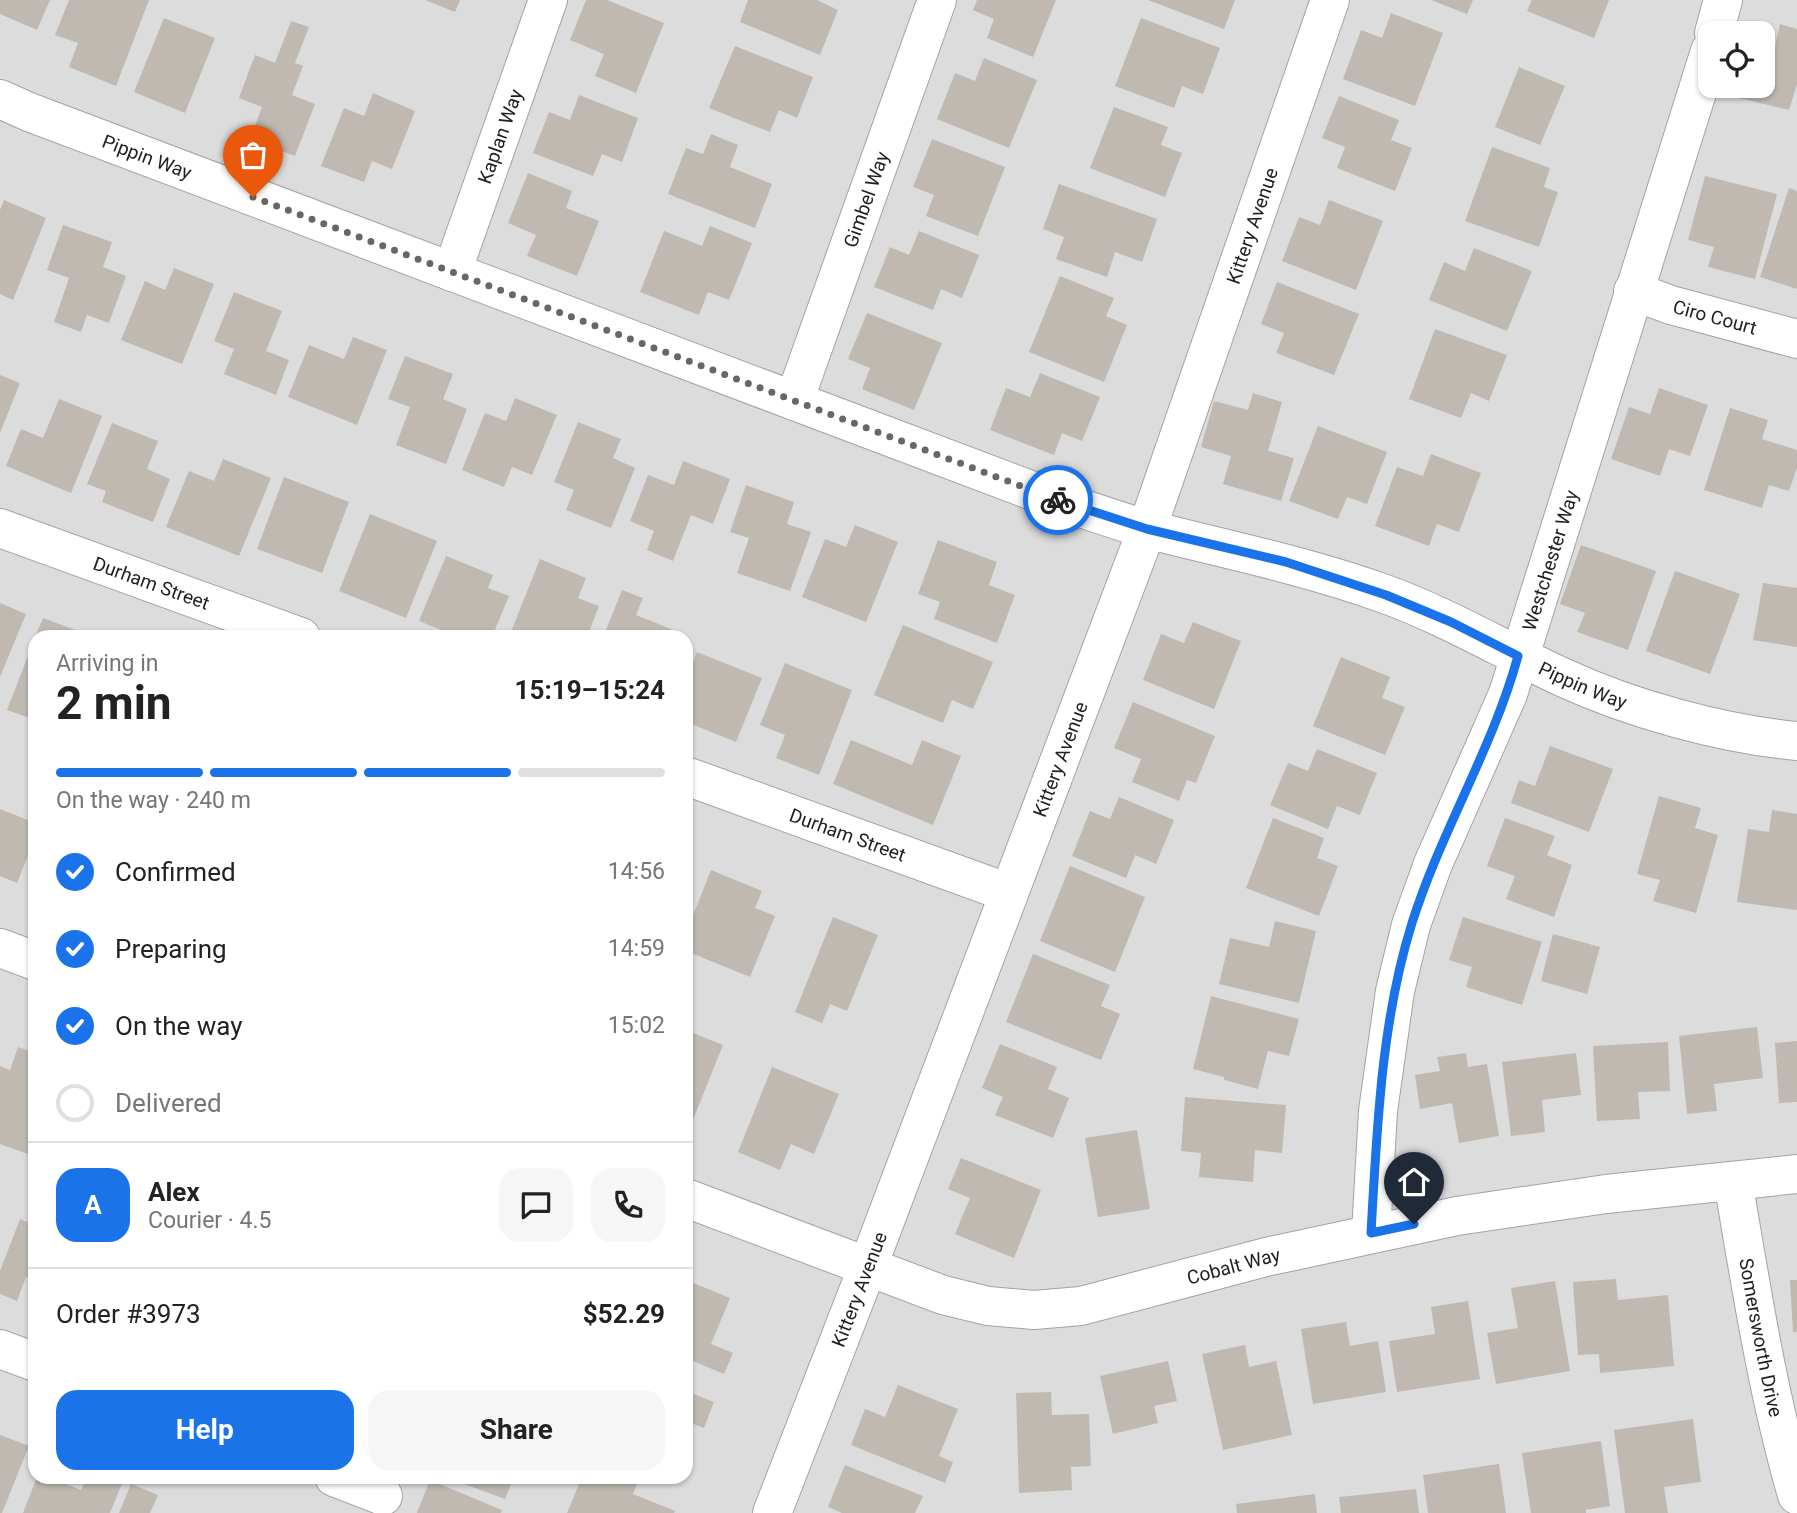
<!DOCTYPE html>
<html lang="en">
<head>
<meta charset="utf-8">
<style>
	:root { --surface:#fff; --page:#f6f6f6; --text:#222; --muted:#767676; --line:#e0e0e0; --accent:#1a73e8 }
	body { margin:0; font-family:Roboto,sans-serif; background:var(--page); color:var(--text); height:100vh; display:flex; flex-direction:column; font-size:26px; white-space:nowrap }
	* { box-sizing:border-box; margin:0 }
	p { font-size:23px; color:var(--muted) }
	.icon { flex:none; width:38px; height:38px; fill:none; stroke:currentColor; stroke-width:2; stroke-linecap:round; stroke-linejoin:round }
	.map { position:relative; flex:1; overflow:hidden }
	.panel { position:absolute; left:28px; top:630px; width:665px; height:854px; display:flex; flex-direction:column; background:var(--surface); border-radius:21px; box-shadow:0 2px 5px #0004 }
	.panel>* { flex:none }
	.tools { position:absolute; left:1698px; top:21px; display:grid; gap:14px }
	.tools a { display:grid; place-items:center; width:77px; height:77px; border-radius:14px; background:var(--surface); box-shadow:0 2px 5px #0004; font-size:35px }
	.pin { position:absolute; display:grid; place-items:center; width:60px; height:60px; color:#fff; margin:-72px -30px; border-radius:50% 50% 50% 0; rotate:-45deg; box-shadow:0 0 7px #0007 }
	.pin .icon { rotate:45deg }
	.courier { position:absolute; display:grid; place-items:center; width:70px; height:70px; margin:-35px; border:5px solid #1a73e8; border-radius:50%; background:#fff; color:#222; box-shadow:0 2px 9px #0007 }
	.headline em { font-style:normal; font-weight:700 }
	.headline div { display:flex; flex-direction:column-reverse }
	.headline { display:flex; align-items:center; justify-content:space-between; height:119px; padding:0 28px }
	h1 { font-size:46px; font-weight:700; line-height:52px }
	.bar { display:grid; grid-template-columns:repeat(4,1fr); gap:10px 7px; align-content:center; height:84px; padding:0 28px }
	.bar i { height:9px; border-radius:5px; background:var(--line) }
	.bar .on { background:var(--accent) }
	.bar p { grid-column:span 4 }
	.line { display:flex; align-items:center; gap:18px; padding:0 28px; border-top:2px solid var(--line) }
	.line div { flex:1 }
	.round { display:grid; place-items:center; flex:none; width:74px; height:74px; border-radius:21px; background:var(--page) }
	ol { padding:0 28px; list-style:none }
	li { display:flex; align-items:center; gap:21px; height:77px }
	li p { margin-inline-start:auto }
	li .icon { padding:7px; border-radius:50%; background:var(--accent); color:#fff; stroke-width:4 }
	li:last-child { color:var(--muted) }
	li i { width:38px; height:38px; border:4px solid var(--line); border-radius:50% }
	.action { display:flex; gap:14px; margin-top:auto; padding:14px 28px }
	.action a { flex:1; height:80px; border-radius:21px; background:var(--accent); color:#fff; font-size:28px; font-weight:700; line-height:80px; text-align:center }
	.action a+a { background:var(--page); color:var(--text) }
	.map>svg:first-child { display:block }
	.residential { fill:#dddcdc; fill-rule:evenodd }
	.building { fill:#bfb9b2 }
	.lines { fill:none; stroke-linecap:round; stroke-linejoin:round }
	.minor-casing { stroke:#a3a3a3; stroke-width:40 }
	.minor { stroke:#fff; stroke-width:38 }
	.done { stroke:#686764; stroke-width:7; stroke-dasharray:0 12.6 }
	.route { stroke:#1a73e8; stroke-width:9 }
	.labels { text-anchor:middle; stroke-width:7; stroke-linejoin:round; paint-order:stroke }
	.street-label { font-size:19px; fill:#1f1f1f; stroke:#fff }
</style>
</head>
<body>
<div class="map">
<svg width="1797" height="1513" viewBox="0 0 1797 1513">
	<rect width="100%" height="100%" fill="#efede5"/>
	<!-- residential -->
	<path class="residential" d="M0 0H1797V1513H0ZM1710 33H1762V86H1710ZM35 637H686V1477H35Z"/>
	<!-- building -->
	<path class="building" d="M0 0H50L37 30 0 14Z
		M69 0H149L116 86 69 67 78 43 55 35Z
		M425 0H460L455 12Z
		M586 0H607L664 23 636 93 595 76 604 54 570 40Z
		M748 0H817L838 10 820 55 740 22Z
		M977 0H1056L1033 57 987 38 994 19 973 10Z
		M1148 0H1235L1224 29Z
		M1431 0H1473L1467 14Z
		M1532 0H1609L1594 38 1527 11Z
		M1391 13 1443 33 1415 106 1343 79 1361 30 1382 38Z
		M164 18 215 38 185 113 134 92Z
		M1141 18 1220 48 1203 94 1182 86 1174 108 1115 86Z
		M291 21 309 27 295 63 303 66 292 95 315 104 295 156 250 139 262 107 239 98 255 55 275 63Z
		M1780 24 1797 29V84L1789 110 1739 98 1741 86H1762V50L1774 52Z
		M735 46 813 77 797 118 779 110 770 132 709 108Z
		M984 58 1037 80 1009 148 937 119 955 73 975 81Z
		M1519 67 1565 86 1540 145 1495 127Z
		M373 93 415 111 392 169 372 161 364 182 321 166 344 108 364 116Z
		M579 95 638 118 622 162 602 154 593 176 533 153 549 112 570 120Z
		M1339 96 1399 120 1391 140 1412 148 1395 191 1337 168 1345 147 1322 138Z
		M1114 107 1168 127 1161 145 1182 153 1165 197 1090 168Z
		M711 134 738 145 730 167 772 184 755 228 668 194 686 148 703 154Z
		M932 139 1005 167 978 236 926 216 934 195 913 187Z
		M1492 147 1550 168 1544 187 1558 192 1539 247 1465 221Z
		M528 173 572 191 566 208 599 221 577 276 527 256 536 235 508 223Z
		M1705 176 1777 194 1755 279 1708 267 1714 247 1688 240Z
		M1059 184 1157 219 1142 262 1115 252 1107 277 1056 259 1064 237 1043 229Z
		M1789 188 1797 191V289L1760 277Z
		M4 200 46 218 13 300 0 294V210Z
		M1329 200 1383 221 1356 290 1282 261 1299 217 1320 225Z
		M63 225 112 242 103 267 126 276 109 323 87 315 81 332 54 322 69 278 47 270Z
		M710 226 752 243 729 300 708 292 699 315 640 292 664 231 702 246Z
		M919 231 979 255 962 298 941 289 933 310 874 287 890 247 909 255Z
		M1474 248 1532 271 1507 331 1429 300 1444 262 1465 271Z
		M174 268 214 284 182 364 121 340 145 281 165 290Z
		M1060 276 1114 298 1106 316 1127 325 1104 382 1029 352Z
		M1277 282 1359 314 1334 375 1276 353 1284 333 1261 324Z
		M234 292 282 311 266 351 289 360 276 395 224 374 234 349 214 341Z
		M867 313 942 343 914 410 862 389 870 368 848 359Z
		M1435 329 1507 355 1489 401 1471 393 1461 418 1409 399Z
		M353 337 387 350 357 425 288 397 309 345 344 359Z
		M405 356 453 374 443 399 467 409 446 464 396 445 410 407 388 399Z
		M1040 373 1100 397 1082 441 1062 433 1054 455 990 430 1006 388 1030 397Z
		M0 375 20 383 0 433Z
		M1659 388 1708 405 1690 456 1669 449 1660 476 1611 459 1629 407 1650 414Z
		M1253 393 1282 402 1268 451 1294 458 1281 501 1223 484 1231 456 1201 447 1214 401 1248 410Z
		M515 398 557 415 532 475 512 467 504 487 462 470 485 413 506 421Z
		M59 399 102 416 71 493 6 466 21 429 43 438Z
		M1730 408 1768 420 1762 439 1797 450V468L1789 491 1769 485 1762 508 1704 490Z
		M578 422 621 439 613 458 635 468 611 528 566 510 574 490 554 482Z
		M112 423 158 441 147 469 170 479 153 522 102 502 106 491 87 484Z
		M1318 426 1387 452 1367 504 1347 497 1338 519 1289 501Z
		M1431 454 1481 473 1459 532 1437 524 1429 546 1375 526 1397 467 1423 476Z
		M223 459 271 478 239 556 166 527 189 471 214 481Z
		M683 461 730 479 713 524 691 515 673 561 647 550 654 531 630 521 648 475 674 485Z
		M284 477 349 502 322 573 257 549Z
		M746 485 794 502 787 524 811 532 790 591 737 573 749 538 730 532Z
		M370 514 437 541 406 618 339 591Z
		M855 525 898 542 866 622 802 597 825 539 846 547Z
		M938 540 997 562 989 585 1015 595 997 643 934 619 940 602 918 594Z
		M1581 545 1656 571 1628 650 1577 632 1585 613 1560 604Z
		M446 556 493 575 488 588 509 596 492 637H458L419 621Z
		M540 559 586 578 578 598 599 606 587 637H509Z
		M1675 571 1740 594 1710 674 1646 651Z
		M1763 583 1797 588V647L1753 640Z
		M622 590 643 598 636 615 681 633 680 637H603Z
		M0 603 26 614 0 677Z
		M43 618 86 634 85 637H35Z
		M1193 622 1241 641 1214 709 1143 680 1161 634 1184 643Z
		M903 625 993 662 973 709 952 700 943 723 874 695Z
		M35 638V720L7 710Z
		M697 652 762 678 736 742 686 722V680Z
		M1341 657 1390 677 1382 698 1405 707 1385 755 1313 726Z
		M785 663 852 690 819 775 776 758 785 735 760 725Z
		M1133 702 1215 736 1196 783 1187 780 1179 801 1132 782 1141 759 1114 748Z
		M851 740 912 765 922 740 961 756 933 825 833 784Z
		M1550 746 1613 769 1589 832 1511 803 1519 780 1535 786Z
		M1317 749 1377 773 1360 815 1337 806 1328 829 1270 805 1288 763 1308 771Z
		M1659 796 1701 808 1695 828 1718 835 1696 913 1653 901 1660 880 1637 874Z
		M1119 797 1174 820 1156 864 1135 855 1126 878 1072 856 1090 811 1110 819Z
		M0 809 35 823V838L17 883 0 876Z
		M1772 810 1797 814V910L1737 902 1748 829 1769 832Z
		M1273 818 1324 838 1317 858 1338 866 1319 916 1246 888Z
		M1505 818 1555 836 1547 855 1572 865 1554 917 1506 899 1515 876 1487 866Z
		M1070 866 1145 897 1115 972 1040 941Z
		M711 870 762 891 755 908 775 916 750 977 686 951V933Z
		M833 917 878 935 847 1011 830 1004 822 1023 795 1012Z
		M1463 917 1542 942 1522 1005 1466 987 1472 967 1449 960Z
		M1275 921 1316 931 1299 1003 1219 984 1230 938 1269 947Z
		M1553 934 1600 947 1587 994 1541 981Z
		M1033 954 1110 985 1101 1006 1120 1014 1101 1060 1006 1022Z
		M1211 996 1299 1019 1289 1056 1268 1051 1258 1089 1224 1080V1077L1193 1069Z
		M1757 1027 1763 1078 1714 1084 1717 1111 1687 1114 1679 1036Z
		M686 1030 723 1045 686 1137Z
		M1797 1041V1102L1779 1103 1775 1043Z
		M1668 1042 1670 1091 1638 1092 1640 1119 1597 1121 1593 1046Z
		M1000 1044 1057 1067 1048 1089 1069 1098 1053 1138 995 1115 1003 1097 982 1088Z
		M18 1047 35 1053V1135L28 1154 0 1144V1066L10 1070Z
		M1466 1053 1468 1067 1487 1064 1499 1136 1459 1143 1452 1103 1420 1109 1415 1075 1440 1071 1437 1057Z
		M1576 1053 1581 1095 1542 1100 1545 1132 1511 1136 1502 1062Z
		M772 1067 839 1094 814 1154 791 1144 780 1170 738 1152Z
		M1185 1097 1286 1105 1282 1153 1255 1150 1253 1182 1199 1177 1201 1153 1181 1151Z
		M1137 1130 1150 1209 1098 1217 1085 1138Z
		M961 1158 1041 1190 1014 1258 955 1234 970 1198 948 1189Z
		M20 1219 35 1225V1281L26 1277 17 1301 0 1294V1271Z
		M1616 1279 1618 1300 1668 1295 1674 1366 1600 1373 1599 1354 1578 1355 1573 1282Z
		M686 1280 730 1298 711 1344 733 1353 724 1374 686 1358Z
		M1790 1280H1797V1332H1793Z
		M1555 1281 1570 1371 1496 1384 1487 1333 1518 1328 1511 1288Z
		M1468 1301 1480 1379 1397 1392 1389 1341 1435 1334 1431 1307Z
		M1346 1322 1350 1346 1378 1341 1386 1392 1313 1404 1301 1329Z
		M1245 1345 1249 1367 1276 1361 1292 1435 1223 1450 1202 1354Z
		M1168 1361 1177 1401 1154 1406 1158 1423 1113 1434 1100 1376Z
		M898 1385 958 1409 939 1456 953 1462 945 1483 851 1445 865 1409 885 1417Z
		M686 1391 714 1402 704 1428 686 1421Z
		M1051 1392 1052 1415 1089 1414 1091 1466 1071 1467 1072 1490 1019 1493 1016 1393Z
		M1693 1419 1701 1482 1664 1487 1668 1513H1625L1614 1430Z
		M0 1435 29 1446 2 1513H0Z
		M1601 1441 1610 1506 1586 1510V1513H1531L1522 1453Z
		M1499 1464 1506 1513H1428L1423 1475Z
		M845 1465 923 1496 915 1513H842L828 1507Z
		M37 1477H48L81 1490 87 1477H114L123 1481 110 1513H23Z
		M458 1477H514L505 1499 456 1481Z
		M582 1477H640L633 1494 675 1511 674 1513H567Z
		M430 1480 502 1510 501 1513H417Z
		M131 1484 158 1495 150 1513H119Z
		M1416 1489 1419 1513H1341L1339 1497Z
		M1315 1494 1317 1513H1237L1236 1504Z"/>
	<g class="lines">
		<!-- minor casing -->
		<g class="minor-casing">
			<g id="minor">
				<path d="M1714 33 1723 0"/>
				<path id="s1" d="M0 99 29 112 1054 499C1085 509 1117 521 1150 530 1229 550 1307 566 1385 594 1446 616 1503 650 1562 677 1631 709 1722 734 1797 741"/>
				<path id="s2" d="M452 272 548 0"/>
				<path id="s3" d="M1633 291 1671 305 1797 339"/>
				<path id="s4" d="M794 401 937 0"/>
				<path id="s5" d="M0 528 301 637"/>
				<path id="s6" d="M686 776 1009 893"/>
				<path d="M0 948 35 961"/>
				<path id="s7" d="M1733 1181C1751 1286 1767 1392 1797 1495"/>
				<path id="s8" d="M686 1198 943 1295 988 1306 1034 1310 1081 1306 1266 1257 1457 1216 1606 1194 1797 1174"/>
				<path id="s9" d="M1371 1233 1378 1111 1395 991 1411 925 1433 864 1508 694 1710 51"/>
				<path d="M0 1349 35 1362"/>
				<path d="M334 1477 383 1496"/>
				<path id="s10" d="M772 1513 868 1266 1147 529 1330 0"/>
			</g>
		</g>
		<!-- minor -->
		<use href="#minor" class="minor"/>
	</g>
	<g class="lines">
		<!-- done -->
		<path class="done" d="M253 197 1058 500"/>
		<!-- route -->
		<path class="route" d="M1058 500 1147 529 1286 562 1386 595 1451 622 1518 656C1493 748 1441 831 1412 923 1381 1022 1377 1129 1371 1233L1414 1224"/>
	</g>
	<g class="labels">
		<!-- street labels -->
		<g class="street-label">
			<text dy="7" stroke="none"><textPath href="#s2" startOffset="144">Kaplan Way</textPath></text>
			<text dy="7" stroke="none"><textPath href="#s1" startOffset="158">Pippin Way</textPath></text>
			<text dy="7" stroke="none"><textPath href="#s4" startOffset="214">Gimbel Way</textPath></text>
			<text dy="7" stroke="none"><textPath href="#s10" startOffset="1374">Kittery Avenue</textPath></text>
			<text dy="7" stroke="none"><textPath href="#s3" startOffset="86">Ciro Court</textPath></text>
			<text dy="7" stroke="none"><textPath href="#s9" startOffset="702">Westchester Way</textPath></text>
			<text dy="7" stroke="none"><textPath href="#s5" startOffset="161">Durham Street</textPath></text>
			<text dy="7" stroke="none"><textPath href="#s1" startOffset="1690">Pippin Way</textPath></text>
			<text dy="7" stroke="none"><textPath href="#s10" startOffset="807">Kittery Avenue</textPath></text>
			<text dy="7" stroke="none"><textPath href="#s6" startOffset="172">Durham Street</textPath></text>
			<text dy="7" stroke="none"><textPath href="#s8" startOffset="572">Cobalt Way</textPath></text>
			<text dy="7" stroke="none"><textPath href="#s10" startOffset="240">Kittery Avenue</textPath></text>
			<text dy="7" stroke="none"><textPath href="#s7" startOffset="159">Somersworth Drive</textPath></text>
		</g>
	</g>
</svg>
<div class="tools">
<a><svg class="icon" aria-label="locate" viewBox="0 0 24 24"><circle cx="12" cy="12" r="6"/><path d="M12 2v4M12 18v4M2 12h4M18 12h4"/></svg></a>
</div>
<div class="pin" style="left:253px;top:197px;background:#ea580c"><svg class="icon" aria-label="bag" viewBox="0 0 24 24"><path d="M5 8h14l-1 12H6zM9 8a3 3 0 0 1 6 0"/></svg></div>
<div class="pin" style="left:1414px;top:1224px;background:#1f2937"><svg class="icon" aria-label="home" viewBox="0 0 24 24"><path d="M3 11l9-7 9 7M6 9v11h12V9"/></svg></div>
<div class="courier" style="left:1058px;top:500px"><svg class="icon" aria-label="bike" viewBox="0 0 24 24"><circle cx="6" cy="16" r="4"/><circle cx="18" cy="16" r="4"/><path d="M6 16l4-8h5l3 8M10 8l3 8H6M13 5h3"/></svg></div>
<section class="panel">
<div class="headline"><div><h1>2 min</h1><p>Arriving in</p></div><em>15:19–15:24</em></div>
<div class="bar"><i class="on"></i><i class="on"></i><i class="on"></i><i></i><p>On the way · 240 m</p></div>
<ol>
<li><svg class="icon" aria-label="check" viewBox="0 0 24 24"><path d="M5 12l5 5 9-10"/></svg>Confirmed<p>14:56</p></li>
<li><svg class="icon" aria-label="check" viewBox="0 0 24 24"><path d="M5 12l5 5 9-10"/></svg>Preparing<p>14:59</p></li>
<li><svg class="icon" aria-label="check" viewBox="0 0 24 24"><path d="M5 12l5 5 9-10"/></svg>On the way<p>15:02</p></li>
<li><i></i>Delivered</li>
</ol>
<div class="line" style="height:126px"><b class="round" style="background:var(--accent);color:#fff">A</b><div><b>Alex</b><p>Courier · 4.5</p></div><a class="round"><svg class="icon" aria-label="chat" viewBox="0 0 24 24"><path d="M4 5h16v11H9l-5 4z"/></svg></a><a class="round"><svg class="icon" aria-label="phone" viewBox="0 0 24 24"><path d="M5 4h4l2 5-3 2q2 4 5 5l2-3 5 2v4C11 20 4 13 5 4z"/></svg></a></div>
<div class="line" style="height:91px"><div>Order #3973</div><b>$52.29</b></div>
<div class="action"><a>Help</a><a>Share</a></div>
</section>
</div>
</body>
</html>
